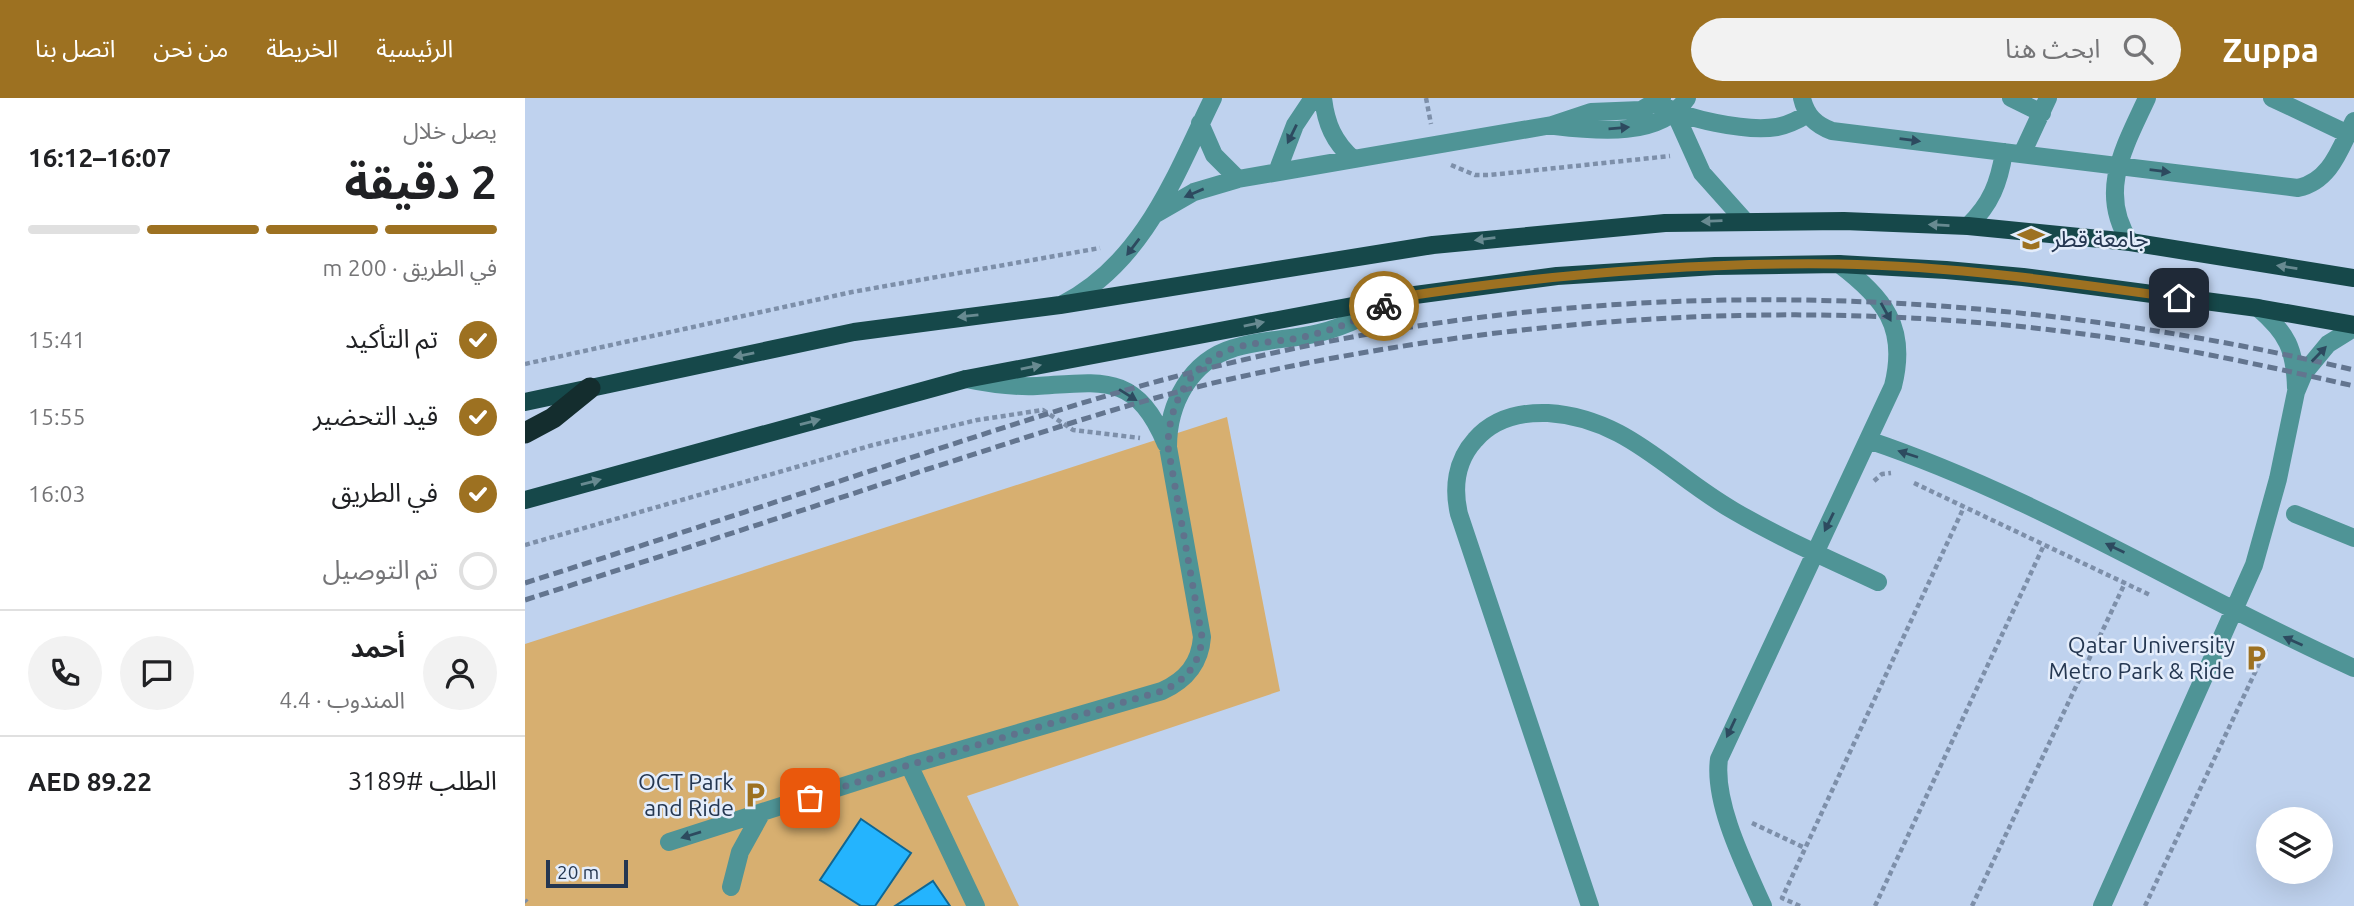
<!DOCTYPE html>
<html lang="ar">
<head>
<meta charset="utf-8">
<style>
	:root { --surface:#fff; --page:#f2f2f2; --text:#202124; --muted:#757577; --line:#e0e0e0; --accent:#9d7121 }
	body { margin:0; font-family:Ubuntu,"Noto Sans Arabic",sans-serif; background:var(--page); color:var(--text); direction:rtl; height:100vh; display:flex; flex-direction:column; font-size:26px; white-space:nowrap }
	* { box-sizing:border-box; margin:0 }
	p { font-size:23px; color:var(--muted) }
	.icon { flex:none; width:38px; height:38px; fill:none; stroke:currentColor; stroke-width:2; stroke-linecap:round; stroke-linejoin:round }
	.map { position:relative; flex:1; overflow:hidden; direction:ltr }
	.panel { display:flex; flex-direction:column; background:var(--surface); width:525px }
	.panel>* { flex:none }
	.controls { position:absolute; left:1731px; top:709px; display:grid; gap:14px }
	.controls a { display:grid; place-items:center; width:77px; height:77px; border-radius:50%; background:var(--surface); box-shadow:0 7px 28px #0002; font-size:35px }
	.scale { position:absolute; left:21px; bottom:18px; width:82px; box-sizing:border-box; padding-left:7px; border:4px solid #253751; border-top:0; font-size:19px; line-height:24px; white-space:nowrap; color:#253751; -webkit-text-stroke:5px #e4edfb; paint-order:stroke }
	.pin { position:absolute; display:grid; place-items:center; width:60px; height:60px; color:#fff; margin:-30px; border-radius:14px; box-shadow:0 4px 10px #0006 }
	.courier { position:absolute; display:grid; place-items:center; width:70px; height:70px; margin:-35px; border:5px solid #9d7121; border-radius:50%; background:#fff; color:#222; box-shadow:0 2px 9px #0007 }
	.head em { font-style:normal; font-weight:700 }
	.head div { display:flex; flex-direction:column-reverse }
	.head { display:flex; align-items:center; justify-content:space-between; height:119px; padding:0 28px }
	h1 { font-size:46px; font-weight:700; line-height:52px }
	.bar { display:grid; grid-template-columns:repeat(4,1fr); gap:10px 7px; align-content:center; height:84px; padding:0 28px }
	.bar i { height:9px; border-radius:5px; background:var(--line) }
	.bar .selected { background:var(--accent) }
	.bar p { grid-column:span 4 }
	.line { display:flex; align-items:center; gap:18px; padding:0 28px; border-top:2px solid var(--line) }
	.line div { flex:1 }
	.round { display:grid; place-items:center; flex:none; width:74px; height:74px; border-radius:37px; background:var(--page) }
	ol { padding:0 28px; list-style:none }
	li { display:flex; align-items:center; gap:21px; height:77px }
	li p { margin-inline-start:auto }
	li .icon { padding:7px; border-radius:50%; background:var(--accent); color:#fff; stroke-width:4 }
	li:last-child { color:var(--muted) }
	li i { width:38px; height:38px; border:4px solid var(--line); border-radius:50% }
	header { display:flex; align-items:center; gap:42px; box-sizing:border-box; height:98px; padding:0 35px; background:var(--accent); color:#fff }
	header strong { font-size:33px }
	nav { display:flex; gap:38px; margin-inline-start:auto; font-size:24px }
	.search { width:490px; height:63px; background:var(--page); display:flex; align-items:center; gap:18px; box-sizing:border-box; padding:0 24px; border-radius:38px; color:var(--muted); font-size:26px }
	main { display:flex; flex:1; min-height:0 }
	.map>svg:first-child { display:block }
	.built { fill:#bfd2ee; fill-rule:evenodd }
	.green { fill:#d7af70 }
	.building { fill:#24b4fe; stroke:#0f6693; stroke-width:2 }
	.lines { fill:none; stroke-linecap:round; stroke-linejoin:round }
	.path { stroke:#7d8fa9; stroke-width:4.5; stroke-dasharray:5 3.5; stroke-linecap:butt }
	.minor { stroke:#4f9496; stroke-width:18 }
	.major { stroke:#16484a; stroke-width:18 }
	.highway { stroke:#142d2e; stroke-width:21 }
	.rail { stroke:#63758f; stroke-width:5; stroke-dasharray:10 5; stroke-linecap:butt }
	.oneway { fill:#2d4a5f }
	.oneway2 { fill:#688a91 }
	.done { stroke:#60728c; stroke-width:7; stroke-dasharray:0 12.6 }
	.route { stroke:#9d7121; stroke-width:9 }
	.labels { text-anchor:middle; stroke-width:5; stroke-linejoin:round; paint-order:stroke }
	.poi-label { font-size:23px; fill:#253751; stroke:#e4edfb; text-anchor:end }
</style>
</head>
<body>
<header>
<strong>Zuppa</strong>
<div class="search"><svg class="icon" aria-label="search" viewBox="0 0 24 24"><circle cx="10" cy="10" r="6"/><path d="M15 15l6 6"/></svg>ابحث هنا</div>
<nav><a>الرئيسية</a><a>الخريطة</a><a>من نحن</a><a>اتصل بنا</a></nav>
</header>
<main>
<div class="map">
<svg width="1829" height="808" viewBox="0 0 1829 808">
	<rect width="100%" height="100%" fill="#cfe1fb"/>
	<!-- built -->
	<path class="built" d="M0 0H1829V808H0ZM1743 721H1796V774H1743Z"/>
	<!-- green -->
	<path class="green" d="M702 319 755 593 442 698 494 808H0V546Z"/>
	<!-- building -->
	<path class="building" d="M336 721 386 755 350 808H336L295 782Z
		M408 783 425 808H370Z"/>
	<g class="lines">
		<!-- path -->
		<path class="path" d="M901 0 906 26
			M926 67 950 77H965L1145 58
			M0 266 327 194 575 150
			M1349 383 1357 376 1366 375
			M1389 385 1625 497
			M0 447 348 347 452 322 518 312 548 332 615 340
			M1227 725 1280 750
			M0 802 2 804
			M1275 808 1257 800 1439 409
			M1350 808 1519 447
			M1447 808 1600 485
			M1620 808 1741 551"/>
		<!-- minor -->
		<path class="minor" d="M798 0C801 26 809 44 828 61
			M1277 0C1281 18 1291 27 1307 33L1773 90C1806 83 1815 50 1829 23
			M1486 0 1517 15
			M1747 0 1823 36
			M1133 5C1159 21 1221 34 1252 29 1263 27 1273 22 1283 16
			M1150 15 1177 75 1219 122
			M675 25 689 57 713 81
			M1030 28C1071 33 1136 40 1162 0
			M1497 56 1523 0
			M752 74 770 27 788 0
			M629 117 669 94 713 81 1027 27 1066 14 1116 12 1137 0
			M1443 128C1466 106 1474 85 1479 54
			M1605 144C1572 94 1600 48 1622 0
			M538 206C619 164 650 78 688 0
			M1733 210C1762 235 1770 251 1771 290
			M441 281C465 286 487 289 512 288 577 284 611 274 641 346
			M1343 342C1513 399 1666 497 1829 570
			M1770 416 1829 440
			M384 667 451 808
			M144 744 384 667 637 593C661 582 675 566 677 539L643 349C643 306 665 263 709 250 736 241 766 242 794 235 822 228 847 215 872 201
			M206 789 215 754 236 716
			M1065 808 934 416C928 390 931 363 950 342 969 320 995 314 1023 315 1102 320 1144 376 1209 413 1255 440 1304 461 1353 484
			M1238 808C1220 768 1188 705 1194 661L1368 288C1383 229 1359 200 1314 166
			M1577 808 1729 467 1753 381 1771 294 1779 275 1803 246 1829 230"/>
		<!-- major -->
		<path class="major" d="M0 304 329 234 535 207 908 147 1140 125 1319 123 1443 128 1605 144 1829 180
			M0 402 441 281 875 199 1032 178 1190 168 1314 166 1421 172 1498 179 1733 210 1829 227"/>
		<!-- highway -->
		<path class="highway" d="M0 335 28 320 65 290"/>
		<!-- rail -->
		<path class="rail" d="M0 485C128 444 257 402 385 360 490 326 594 291 701 266 1073 175 1457 184 1829 272
			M0 502C134 459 269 415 403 371 504 339 606 303 710 280 994 217 1290 197 1580 239 1664 251 1746 269 1829 288"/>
	</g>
	<!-- one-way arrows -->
	<defs><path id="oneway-solid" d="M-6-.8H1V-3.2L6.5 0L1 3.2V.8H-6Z" transform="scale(1.75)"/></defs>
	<g class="oneway">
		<use href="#oneway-solid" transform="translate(1094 30) rotate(-5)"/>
		<use href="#oneway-solid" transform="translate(767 36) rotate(116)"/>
		<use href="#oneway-solid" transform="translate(1385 42) rotate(7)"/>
		<use href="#oneway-solid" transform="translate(1635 73) rotate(7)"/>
		<use href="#oneway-solid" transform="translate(669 95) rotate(157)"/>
		<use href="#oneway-solid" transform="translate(608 149) rotate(127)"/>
		<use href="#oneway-solid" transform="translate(1361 214) rotate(61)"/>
		<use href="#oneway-solid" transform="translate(1794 256) rotate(-46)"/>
		<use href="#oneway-solid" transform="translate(603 297) rotate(32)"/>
		<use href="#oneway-solid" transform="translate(1383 356) rotate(-162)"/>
		<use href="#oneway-solid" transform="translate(1304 424) rotate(116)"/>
		<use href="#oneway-solid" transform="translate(1590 450) rotate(-154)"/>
		<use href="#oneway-solid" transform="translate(1768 543) rotate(-156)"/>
		<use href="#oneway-solid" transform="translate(1206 630) rotate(115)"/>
		<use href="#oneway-solid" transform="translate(166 737) rotate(163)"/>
	</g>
	<g class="oneway2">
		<use href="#oneway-solid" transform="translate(1187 123) rotate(178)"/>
		<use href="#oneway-solid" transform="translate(1414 127) rotate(-177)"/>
		<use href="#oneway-solid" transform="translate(960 141) rotate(173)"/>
		<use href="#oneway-solid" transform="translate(1762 169) rotate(-171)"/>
		<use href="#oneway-solid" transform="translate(443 218) rotate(174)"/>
		<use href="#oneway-solid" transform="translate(729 226) rotate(-11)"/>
		<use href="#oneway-solid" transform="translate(219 257) rotate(168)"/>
		<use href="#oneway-solid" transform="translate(506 269) rotate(-11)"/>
		<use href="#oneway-solid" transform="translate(285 324) rotate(-15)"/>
		<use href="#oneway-solid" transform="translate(66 384) rotate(-15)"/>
	</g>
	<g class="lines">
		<!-- done -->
		<path class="done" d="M285 700 384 667 637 593C661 582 675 566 677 539L643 349C643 306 666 263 710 250 728 244 749 244 768 241 800 235 831 224 859 208"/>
		<!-- route -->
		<path class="route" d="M859 208 876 199C1020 177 1166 164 1313 166 1427 168 1541 184 1654 200"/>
	</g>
	<!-- icons -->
	<defs>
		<g id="university-bare" transform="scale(2.1)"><path d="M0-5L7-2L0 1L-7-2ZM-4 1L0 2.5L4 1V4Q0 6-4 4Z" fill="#9d7121" stroke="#e4edfb" stroke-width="2.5" paint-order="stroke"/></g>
		<g id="parking-bare" transform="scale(2.1)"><path d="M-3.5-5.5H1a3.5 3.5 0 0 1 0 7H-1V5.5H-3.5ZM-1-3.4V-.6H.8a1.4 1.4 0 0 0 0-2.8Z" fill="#9d7121" stroke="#e4edfb" stroke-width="2.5" paint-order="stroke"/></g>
	</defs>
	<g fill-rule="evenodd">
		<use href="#university-bare" x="1506" y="141"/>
		<use href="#parking-bare" x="1731" y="560"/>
		<use href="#parking-bare" x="230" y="697"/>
	</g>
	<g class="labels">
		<!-- poi labels -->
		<g class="poi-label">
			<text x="1527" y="149" text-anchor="start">جامعة قطر</text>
			<text x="1710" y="555">Qatar University<tspan x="1710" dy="26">Metro Park &amp; Ride</tspan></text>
			<text x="209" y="692">OCT Park<tspan x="209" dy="26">and Ride</tspan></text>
		</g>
	</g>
</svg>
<div class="controls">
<a><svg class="icon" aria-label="layers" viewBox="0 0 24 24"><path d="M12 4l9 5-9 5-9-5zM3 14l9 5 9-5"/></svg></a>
</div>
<div class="scale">20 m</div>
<div class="pin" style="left:285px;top:700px;background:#ea580c"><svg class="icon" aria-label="bag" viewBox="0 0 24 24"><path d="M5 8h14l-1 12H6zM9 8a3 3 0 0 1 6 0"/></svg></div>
<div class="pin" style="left:1654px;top:200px;background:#1f2937"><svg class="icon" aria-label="home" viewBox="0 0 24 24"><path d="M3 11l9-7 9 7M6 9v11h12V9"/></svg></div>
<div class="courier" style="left:859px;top:208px"><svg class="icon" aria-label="bike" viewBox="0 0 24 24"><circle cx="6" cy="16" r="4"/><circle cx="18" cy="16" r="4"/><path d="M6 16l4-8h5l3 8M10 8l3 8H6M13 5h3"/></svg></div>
</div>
<section class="panel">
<div class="head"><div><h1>2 دقيقة</h1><p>يصل خلال</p></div><em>16:07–16:12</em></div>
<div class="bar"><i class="selected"></i><i class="selected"></i><i class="selected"></i><i></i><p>في الطريق · 200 m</p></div>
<ol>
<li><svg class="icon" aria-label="check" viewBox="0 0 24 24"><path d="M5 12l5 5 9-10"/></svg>تم التأكيد<p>15:41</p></li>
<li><svg class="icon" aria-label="check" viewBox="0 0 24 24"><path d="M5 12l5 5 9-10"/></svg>قيد التحضير<p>15:55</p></li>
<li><svg class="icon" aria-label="check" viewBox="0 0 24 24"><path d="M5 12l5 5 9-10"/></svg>في الطريق<p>16:03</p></li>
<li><i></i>تم التوصيل</li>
</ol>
<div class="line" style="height:126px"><a class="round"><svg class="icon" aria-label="person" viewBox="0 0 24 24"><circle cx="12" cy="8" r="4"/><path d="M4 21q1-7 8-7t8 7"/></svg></a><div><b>أحمد</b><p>المندوب · 4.4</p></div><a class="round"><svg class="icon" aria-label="chat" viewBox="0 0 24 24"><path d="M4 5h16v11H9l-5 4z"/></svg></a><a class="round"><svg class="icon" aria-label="phone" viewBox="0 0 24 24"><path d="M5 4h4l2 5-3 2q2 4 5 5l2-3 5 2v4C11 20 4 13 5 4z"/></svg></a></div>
<div class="line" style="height:91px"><div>الطلب #3189</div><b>AED 89.22</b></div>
</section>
</main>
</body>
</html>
